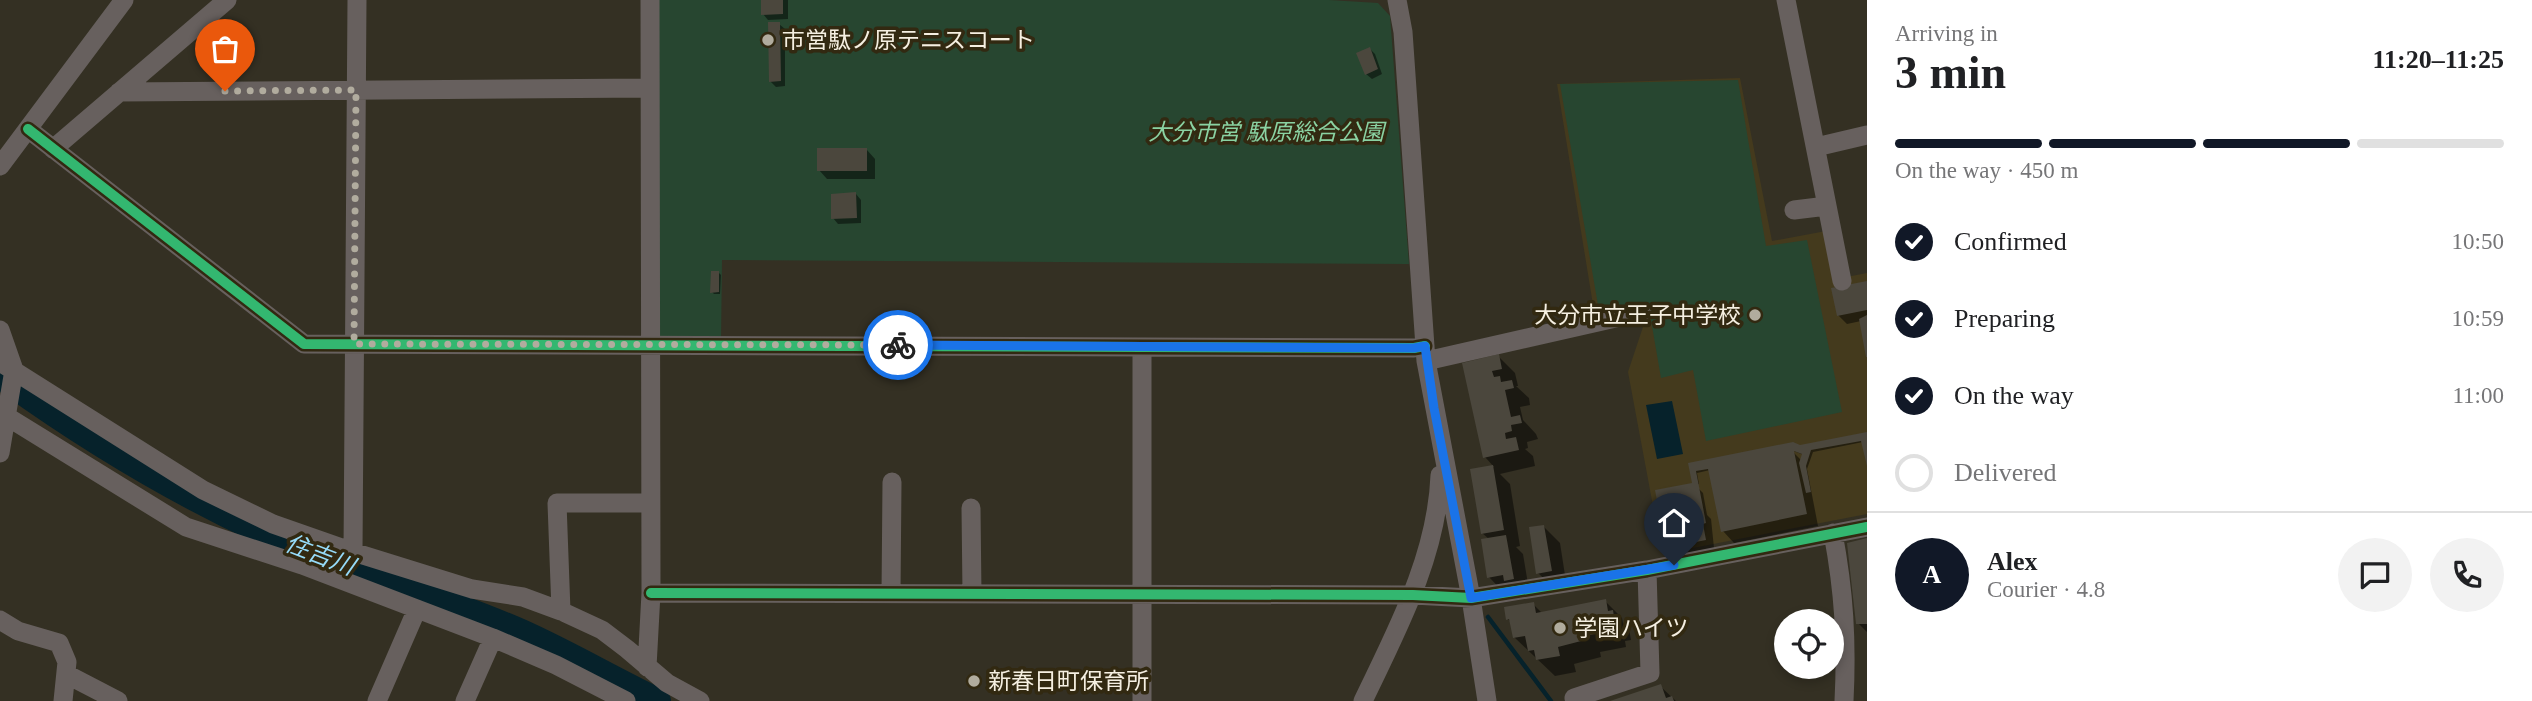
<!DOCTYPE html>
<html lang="en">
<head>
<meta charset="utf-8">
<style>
	:root { --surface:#fff; --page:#f2f2f2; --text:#202124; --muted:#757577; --line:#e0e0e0; --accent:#111827 }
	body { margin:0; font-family:"Times New Roman","Noto Sans JP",serif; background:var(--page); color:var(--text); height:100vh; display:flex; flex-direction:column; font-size:26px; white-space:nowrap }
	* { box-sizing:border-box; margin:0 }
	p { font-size:23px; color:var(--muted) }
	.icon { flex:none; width:38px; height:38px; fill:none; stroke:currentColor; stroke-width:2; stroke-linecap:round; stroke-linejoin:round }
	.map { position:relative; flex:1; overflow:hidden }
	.drawer { display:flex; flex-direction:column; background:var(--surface); width:665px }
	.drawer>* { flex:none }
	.buttons { position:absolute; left:1774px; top:609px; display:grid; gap:14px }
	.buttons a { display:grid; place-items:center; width:70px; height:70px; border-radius:50%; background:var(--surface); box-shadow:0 4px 10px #0003; font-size:35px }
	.pin { position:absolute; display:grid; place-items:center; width:60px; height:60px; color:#fff; margin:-72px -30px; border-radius:50% 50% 50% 0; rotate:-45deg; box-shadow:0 0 7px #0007 }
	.pin .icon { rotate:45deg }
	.courier { position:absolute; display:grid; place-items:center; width:70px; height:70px; margin:-35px; border:5px solid #1a73e8; border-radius:50%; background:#fff; color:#222; box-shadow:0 2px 9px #0007 }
	.overview em { font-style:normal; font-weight:600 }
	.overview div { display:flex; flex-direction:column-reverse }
	.overview { display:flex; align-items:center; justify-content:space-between; height:119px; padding:0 28px }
	h1 { font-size:46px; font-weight:600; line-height:52px }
	.bar { display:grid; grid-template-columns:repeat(4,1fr); gap:10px 7px; align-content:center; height:84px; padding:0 28px }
	.bar i { height:9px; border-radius:5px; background:var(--line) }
	.bar .selected { background:var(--accent) }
	.bar p { grid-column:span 4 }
	.line { display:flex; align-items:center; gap:18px; padding:0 28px; border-top:2px solid var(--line) }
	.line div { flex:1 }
	.round { display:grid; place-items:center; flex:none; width:74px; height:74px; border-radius:37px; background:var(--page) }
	ol { padding:0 28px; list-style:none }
	li { display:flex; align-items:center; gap:21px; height:77px }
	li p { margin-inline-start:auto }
	li .icon { padding:7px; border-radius:50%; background:var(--accent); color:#fff; stroke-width:4 }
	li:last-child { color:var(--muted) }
	li i { width:38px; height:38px; border:4px solid var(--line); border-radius:50% }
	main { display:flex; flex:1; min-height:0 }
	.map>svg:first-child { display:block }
	.built { fill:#443a1d }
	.green { fill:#274630 }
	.water { fill:#06222b }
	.shadow { fill:#0007; fill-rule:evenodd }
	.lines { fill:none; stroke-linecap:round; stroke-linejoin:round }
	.stream { stroke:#06222b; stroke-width:4.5 }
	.river { stroke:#06222b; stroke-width:26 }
	.building { fill:#4b473d }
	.minor { stroke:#67605e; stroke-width:19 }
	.cycleway-casing { stroke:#322911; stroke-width:15 }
	.cycleway { stroke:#33b770; stroke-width:10 }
	.done { stroke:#b1ac9e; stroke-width:7; stroke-dasharray:0 12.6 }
	.route { stroke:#1a73e8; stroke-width:9 }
	.poi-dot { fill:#b1ac9e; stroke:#322911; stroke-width:2.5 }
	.labels { text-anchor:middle; stroke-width:7; stroke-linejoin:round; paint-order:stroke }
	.poi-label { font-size:23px; fill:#f5efe1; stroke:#322911; text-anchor:start }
	.park-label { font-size:23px; font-style:italic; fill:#8ad2a2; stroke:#322911 }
	.water-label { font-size:24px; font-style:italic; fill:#96dbf8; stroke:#322911 }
</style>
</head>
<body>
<main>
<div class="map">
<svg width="1867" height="701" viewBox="0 0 1867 701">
	<rect width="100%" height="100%" fill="#343023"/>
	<!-- built -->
	<path class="built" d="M1740 78 1772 241 1826 231 1836 279 1867 273V514L1662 554 1628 372 1644 324 1641 308 1595 317 1557 84Z"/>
	<!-- green -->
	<path class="green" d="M653 0H1329L1378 3 1390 16 1409 264 722 260 721 342 651 341Z
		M1738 80 1766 246 1807 240 1842 412 1706 441 1693 370 1661 378 1648 303 1599 311 1560 84Z"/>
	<!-- water -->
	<path class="water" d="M1672 401 1683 454 1657 459 1646 405Z"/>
	<!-- shadow -->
	<path class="shadow" d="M763 0H788V19L768 20 763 14Z
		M779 24 785 29V86L776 87 770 81Z
		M1370 49 1375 54 1382 74 1372 79 1366 74Z
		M867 150 875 159V179H827L819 170Z
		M856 194 861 200V223L838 224 833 218Z
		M719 273 721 275 720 294H714L712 292Z
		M1867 283V355L1861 321 1847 324 1838 315Z
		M1498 356 1515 373 1518 386H1516L1529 398 1530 405 1520 407 1523 420 1536 434 1538 439 1527 442 1528 448 1525 449 1533 456 1535 466 1500 474 1510 484 1520 546 1516 547 1523 554 1530 596 1505 594 1489 577V539L1482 533 1472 471 1494 467 1485 457 1464 364Z
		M1867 434V461L1863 442 1813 452 1807 469 1818 526 1734 543 1723 531 1710 470 1697 473 1699 484 1695 485 1703 493 1707 515 1711 519 1714 548 1677 555 1668 547 1694 485 1690 465ZM1791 450 1804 455 1802 461Z
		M1543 526 1560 543 1567 588 1555 589 1538 573Z
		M1867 540V632L1858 623Z
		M1605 601 1622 618 1623 623 1629 629 1631 640 1625 641 1626 647 1600 652 1601 657 1574 664 1576 672 1555 676 1514 637 1512 623 1508 619 1533 604 1543 614Z
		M1660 686 1676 701H1614Z"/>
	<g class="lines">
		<!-- stream -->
		<path class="stream" d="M1488 617 1551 701"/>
		<!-- river -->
		<path class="river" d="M0 376C87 439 180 495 278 539 357 575 442 597 521 632 568 653 612 679 658 701"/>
	</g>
	<!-- building -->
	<path class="building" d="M761 0H783V14L761 15Z
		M768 22H780L781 81 769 82Z
		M1370 47 1378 69 1365 75 1356 53Z
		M817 148H867V171H817Z
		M856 192 857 218 831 219V194Z
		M711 271H719V292L710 293Z
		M1867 281V310L1837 316 1831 288Z
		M1867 315V357H1866L1859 319Z
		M1499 354 1502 369 1492 371 1494 377 1500 376 1501 382 1512 380 1514 388 1505 390 1511 417 1520 415 1522 423 1511 425 1512 431 1505 433 1506 439 1516 437 1519 450 1483 458 1462 363Z
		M1867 432V466L1861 441 1811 450 1806 466 1811 492 1806 493 1799 463 1802 454 1794 451 1807 514 1721 532 1708 469 1696 471 1706 523 1703 524 1706 540 1666 548 1655 490 1692 483 1688 463 1793 442 1800 445Z
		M1493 465 1504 530 1481 534 1470 469Z
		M1544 525 1552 571 1536 574 1529 527Z
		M1506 535 1514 579 1504 581 1503 575 1487 578 1481 539Z
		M1867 538V624H1856L1847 543Z
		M1606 599 1608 611 1613 610 1615 624 1609 625 1610 631 1584 636 1585 640 1558 647 1560 656 1536 660 1534 650 1528 651 1525 636 1513 638 1509 619 1506 620 1504 607 1534 602 1536 613Z
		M1661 684 1666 698 1672 696 1674 701H1610Z"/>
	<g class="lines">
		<!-- minor -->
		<path class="minor" d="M1397 0 1403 32 1426 361 1471 598 1487 701
			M1786 0 1842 281
			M119 92 649 88
			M28 129 304 344 1414 348 1425 346
			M1816 147 1867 135
			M53 149 227 0
			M0 166 124 0
			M1794 210 1827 206
			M0 330 14 370 0 453
			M1426 361 1642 312
			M0 362 203 490 273 524 353 552 472 589 523 597 561 611 602 630 627 649 667 683 700 701
			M6 416 186 527 302 565 493 638 556 665 626 701
			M971 508 972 594
			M1833 533C1844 592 1847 641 1844 701
			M353 552 357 0
			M651 593 1413 595 1471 598 1647 570 1867 527
			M891 594 892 482
			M561 611 557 503H650
			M0 620 18 631 59 643 67 662 63 701
			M647 667 651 593 650 0
			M66 674 118 701
			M1574 698 1650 673 1647 570
			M377 701 417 609
			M465 701 493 638
			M1142 701V347
			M1363 701C1397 630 1437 556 1440 475"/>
		<!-- cycleway casing -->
		<g class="cycleway-casing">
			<path id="cycleway" d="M28 129 304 344 1414 348 1425 346
				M651 593 1413 595 1471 598 1647 570 1867 527"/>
		</g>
		<!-- cycleway -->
		<use href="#cycleway" class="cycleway"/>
	</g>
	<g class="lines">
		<!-- done -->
		<path class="done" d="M225 91 356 90 354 344 898 345"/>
		<!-- route -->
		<path class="route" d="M898 345 1414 348 1425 346 1434 408 1471 598 1674 565"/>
	</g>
	<!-- markers -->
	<g class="poi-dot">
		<circle cx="768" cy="40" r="7"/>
		<circle cx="1755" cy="315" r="7"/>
		<circle cx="1560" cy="628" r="7"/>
		<circle cx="974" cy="681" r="7"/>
	</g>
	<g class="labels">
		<!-- poi labels -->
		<g class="poi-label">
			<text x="782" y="48">市営駄ノ原テニスコート</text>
			<text x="1741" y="323" text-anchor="end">大分市立王子中学校</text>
			<text x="1574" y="636">学園ハイツ</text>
			<text x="988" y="689">新春日町保育所</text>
		</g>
		<!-- park labels -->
		<g class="park-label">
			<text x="1266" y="140">大分市営 駄原総合公園</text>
		</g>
		<!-- water labels -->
		<g class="water-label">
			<text transform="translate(320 555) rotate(21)" y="8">住吉川</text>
		</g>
	</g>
</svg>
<div class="buttons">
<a><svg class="icon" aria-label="locate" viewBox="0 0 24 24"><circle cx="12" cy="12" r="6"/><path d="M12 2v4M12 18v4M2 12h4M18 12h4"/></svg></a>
</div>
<div class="pin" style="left:225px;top:91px;background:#ea580c"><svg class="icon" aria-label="bag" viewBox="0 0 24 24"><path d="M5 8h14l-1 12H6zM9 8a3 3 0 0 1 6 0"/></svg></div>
<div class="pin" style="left:1674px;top:565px;background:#1f2937"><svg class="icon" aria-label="home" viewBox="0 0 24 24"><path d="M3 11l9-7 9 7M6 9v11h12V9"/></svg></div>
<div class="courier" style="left:898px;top:345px"><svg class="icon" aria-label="bike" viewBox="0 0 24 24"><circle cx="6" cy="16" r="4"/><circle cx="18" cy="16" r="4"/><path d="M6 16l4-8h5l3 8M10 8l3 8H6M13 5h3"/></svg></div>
</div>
<section class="drawer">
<div class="overview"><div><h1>3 min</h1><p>Arriving in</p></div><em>11:20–11:25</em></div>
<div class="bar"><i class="selected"></i><i class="selected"></i><i class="selected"></i><i></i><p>On the way · 450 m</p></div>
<ol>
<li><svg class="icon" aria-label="check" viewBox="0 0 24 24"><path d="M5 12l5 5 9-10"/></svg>Confirmed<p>10:50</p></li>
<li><svg class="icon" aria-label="check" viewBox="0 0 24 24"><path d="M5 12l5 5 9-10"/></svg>Preparing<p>10:59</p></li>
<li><svg class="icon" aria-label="check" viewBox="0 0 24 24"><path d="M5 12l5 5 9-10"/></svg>On the way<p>11:00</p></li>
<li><i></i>Delivered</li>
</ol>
<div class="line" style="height:126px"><b class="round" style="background:var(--accent);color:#fff">A</b><div><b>Alex</b><p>Courier · 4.8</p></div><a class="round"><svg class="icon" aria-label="chat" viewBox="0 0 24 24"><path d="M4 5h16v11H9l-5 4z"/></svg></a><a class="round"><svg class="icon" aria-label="phone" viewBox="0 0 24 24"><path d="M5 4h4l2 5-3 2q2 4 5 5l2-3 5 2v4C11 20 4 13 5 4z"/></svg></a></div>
</section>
</main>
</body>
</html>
